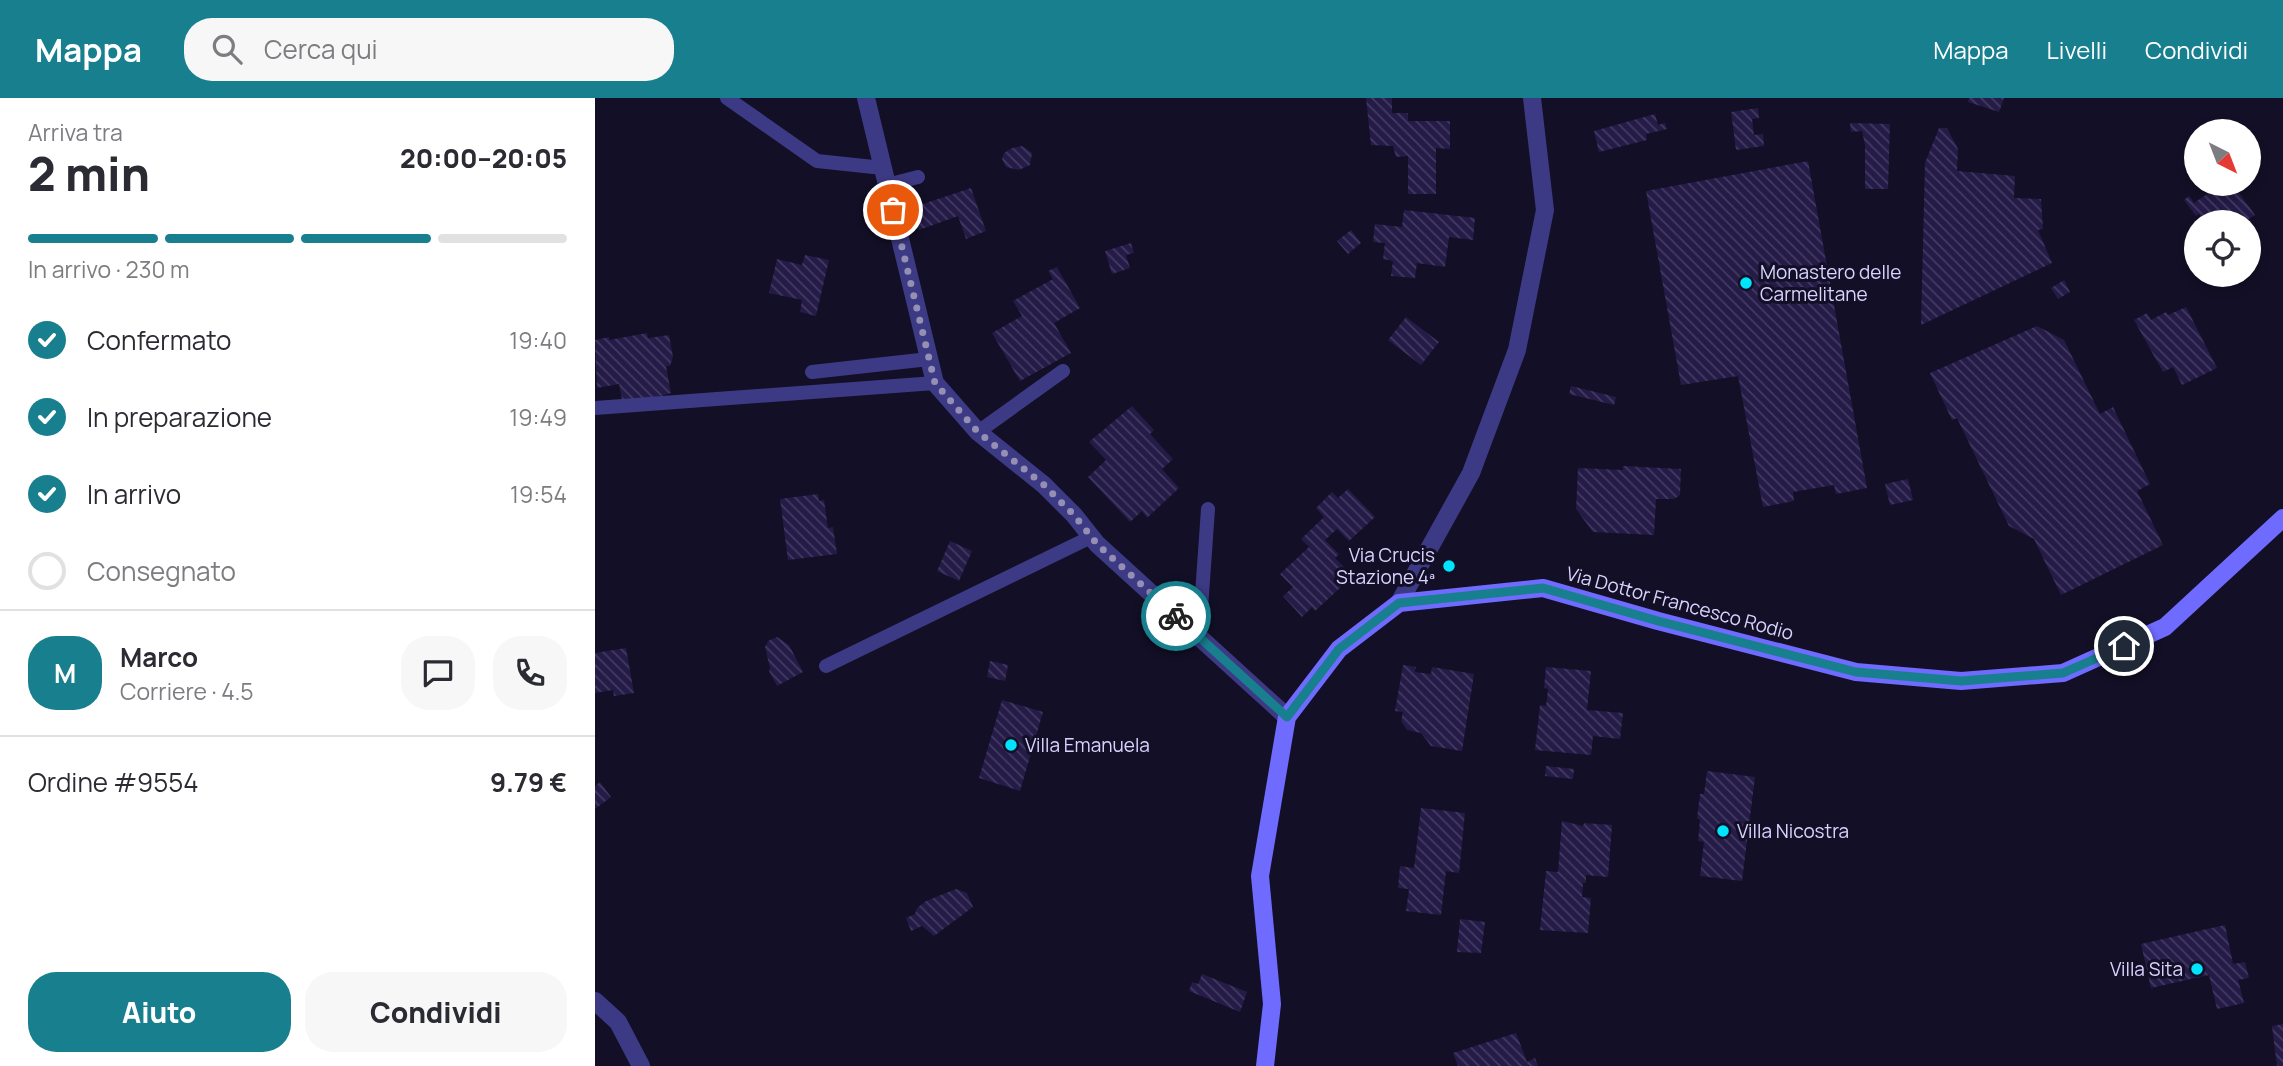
<!DOCTYPE html>
<html lang="it">
<head>
<meta charset="utf-8">
<style>
	:root { --surface:#fff; --page:#f7f7f7; --text:#2b2b33; --muted:#7c7c81; --line:#e1e1e2; --accent:#187f8f }
	body { margin:0; font-family:Manrope,sans-serif; background:var(--page); color:var(--text); height:100vh; display:flex; flex-direction:column; font-size:26px; white-space:nowrap }
	* { box-sizing:border-box; margin:0 }
	p { font-size:23px; color:var(--muted) }
	.icon { flex:none; width:38px; height:38px; fill:none; stroke:currentColor; stroke-width:2; stroke-linecap:round; stroke-linejoin:round }
	.map { position:relative; flex:1; overflow:hidden }
	.panel { display:flex; flex-direction:column; background:var(--surface); width:595px }
	.panel>* { flex:none }
	.needle { width:46px; rotate:138deg }
	.controls { position:absolute; left:1589px; top:21px; display:grid; gap:14px }
	.controls a { display:grid; place-items:center; width:77px; height:77px; border-radius:50%; background:var(--surface); box-shadow:0 4px 10px #0003; font-size:35px }
	.pin { position:absolute; display:grid; place-items:center; width:60px; height:60px; color:#fff; margin:-30px; border:4px solid #fff; border-radius:50%; box-shadow:0 2px 7px #0007 }
	.courier { position:absolute; display:grid; place-items:center; width:70px; height:70px; margin:-35px; border:5px solid #187f8f; border-radius:50%; background:#fff; color:#222; box-shadow:0 2px 9px #0007 }
	.summary em { font-style:normal; font-weight:800 }
	.summary div { display:flex; flex-direction:column-reverse }
	.summary { display:flex; align-items:center; justify-content:space-between; height:119px; padding:0 28px }
	h1 { font-size:46px; font-weight:800; line-height:52px }
	.bar { display:grid; grid-template-columns:repeat(4,1fr); gap:10px 7px; align-content:center; height:84px; padding:0 28px }
	.bar i { height:9px; border-radius:5px; background:var(--line) }
	.bar .on { background:var(--accent) }
	.bar p { grid-column:span 4 }
	.line { display:flex; align-items:center; gap:18px; padding:0 28px; border-top:2px solid var(--line) }
	.line div { flex:1 }
	.round { display:grid; place-items:center; flex:none; width:74px; height:74px; border-radius:28px; background:var(--page) }
	ol { padding:0 28px; list-style:none }
	li { display:flex; align-items:center; gap:21px; height:77px }
	li p { margin-inline-start:auto }
	li .icon { padding:7px; border-radius:50%; background:var(--accent); color:#fff; stroke-width:4 }
	li:last-child { color:var(--muted) }
	li i { width:38px; height:38px; border:4px solid var(--line); border-radius:50% }
	.action { display:flex; gap:14px; margin-top:auto; padding:14px 28px }
	.action a { flex:1; height:80px; border-radius:28px; background:var(--accent); color:#fff; font-size:28px; font-weight:800; line-height:80px; text-align:center }
	.action a+a { background:var(--page); color:var(--text) }
	header { display:flex; align-items:center; gap:42px; box-sizing:border-box; height:98px; padding:0 35px; background:var(--accent); color:#fff }
	header strong { font-size:33px }
	nav { display:flex; gap:38px; margin-inline-start:auto; font-size:24px }
	.search { width:490px; height:63px; background:var(--page); display:flex; align-items:center; gap:18px; box-sizing:border-box; padding:0 24px; border-radius:28px; color:var(--muted); font-size:26px }
	main { display:flex; flex:1; min-height:0 }
	.map>svg:first-child { display:block }
	.building { fill:url(#building-back-hatch) }
	.lines { fill:none; stroke-linecap:round; stroke-linejoin:round }
	.service { stroke:#3d3a85; stroke-width:14 }
	.minor { stroke:#3d3a85; stroke-width:18 }
	.secondary { stroke:#6f6bff; stroke-width:18 }
	.done { stroke:#948fb3; stroke-width:7; stroke-dasharray:0 12.6 }
	.route { stroke:#187f8f; stroke-width:9 }
	.poi-dot { fill:#00e5ff; stroke:#130f26; stroke-width:2.5 }
	.labels { text-anchor:middle; stroke-width:6; stroke-linejoin:round; paint-order:stroke }
	.poi-label { font-size:19px; fill:#d9d4ff; stroke:#130f26; text-anchor:start }
	.street-label { font-size:19px; fill:#d9d4ff; stroke:#130f26 }
</style>
</head>
<body>
<header>
<strong>Mappa</strong>
<div class="search"><svg class="icon" aria-label="search" viewBox="0 0 24 24"><circle cx="10" cy="10" r="6"/><path d="M15 15l6 6"/></svg>Cerca qui</div>
<nav><a>Mappa</a><a>Livelli</a><a>Condividi</a></nav>
</header>
<main>
<section class="panel">
<div class="summary"><div><h1>2 min</h1><p>Arriva tra</p></div><em>20:00–20:05</em></div>
<div class="bar"><i class="on"></i><i class="on"></i><i class="on"></i><i></i><p>In arrivo · 230 m</p></div>
<ol>
<li><svg class="icon" aria-label="check" viewBox="0 0 24 24"><path d="M5 12l5 5 9-10"/></svg>Confermato<p>19:40</p></li>
<li><svg class="icon" aria-label="check" viewBox="0 0 24 24"><path d="M5 12l5 5 9-10"/></svg>In preparazione<p>19:49</p></li>
<li><svg class="icon" aria-label="check" viewBox="0 0 24 24"><path d="M5 12l5 5 9-10"/></svg>In arrivo<p>19:54</p></li>
<li><i></i>Consegnato</li>
</ol>
<div class="line" style="height:126px"><b class="round" style="background:var(--accent);color:#fff">M</b><div><b>Marco</b><p>Corriere · 4.5</p></div><a class="round"><svg class="icon" aria-label="chat" viewBox="0 0 24 24"><path d="M4 5h16v11H9l-5 4z"/></svg></a><a class="round"><svg class="icon" aria-label="phone" viewBox="0 0 24 24"><path d="M5 4h4l2 5-3 2q2 4 5 5l2-3 5 2v4C11 20 4 13 5 4z"/></svg></a></div>
<div class="line" style="height:91px"><div>Ordine #9554</div><b>9.79 €</b></div>
<div class="action"><a>Aiuto</a><a>Condividi</a></div>
</section>
<div class="map">
<svg width="1688" height="968" viewBox="0 0 1688 968">
	<defs>
		<pattern id="building-back-hatch" width="6" height="6" patternUnits="userSpaceOnUse" patternTransform="scale(1.75)"><rect width="6" height="6" fill="#241b47"/><path d="M-1 5l2 2M0 0l6 6M5-1l2 2" fill="none" stroke="#433b63"/></pattern>
	</defs>
	<rect width="100%" height="100%" fill="#130f26"/>
	<!-- building -->
	<path class="building" d="M771 0H797V15H813V23H855V51L841 50V96H813V58L801 59 798 48 776 47Z
		M1374 0H1409L1404 14 1373 4Z
		M1163 10 1164 20 1157 21 1159 37 1168 36 1169 48 1141 52 1136 14Z
		M1060 16 1063 27 1070 25 1072 31 1051 36 1052 42 1004 54 999 33Z
		M1255 25 1295 26 1293 91H1270V47L1267 33 1256 34Z
		M1344 30H1352L1363 51 1362 73 1420 78 1419 100 1446 101 1448 131 1443 132 1457 165 1326 227 1330 65Z
		M427 48 437 55 435 67 424 72 411 69 407 61 409 55 417 50Z
		M1213 63 1272 390 1241 396 1239 387 1198 394 1199 403 1168 409 1143 278 1086 287 1051 93Z
		M1623 86H1638L1660 117 1649 124H1609L1604 116 1601 118 1589 102 1594 98 1599 105 1624 88Z
		M318 89 325 107 376 90 391 133 371 141 363 118 324 132 316 110 308 113 304 94Z
		M809 112 880 120 878 142 854 139 850 169 822 165 820 180 796 178 798 163 788 161 790 145 778 144 780 126 807 129Z
		M756 132 766 145 753 156 742 143Z
		M536 145 539 155 531 157 535 170 517 176 510 153Z
		M210 157 234 162 221 218 205 214 207 202 174 195 182 161 207 167Z
		M462 169 485 210 459 225 476 255 425 283 397 235 427 218 418 203 458 181 453 173Z
		M1469 182 1475 194 1463 201 1456 190Z
		M1591 209 1622 270 1587 287 1578 269 1568 274 1539 222 1552 215 1556 222 1571 214 1573 217Z
		M811 219 844 244 826 267 793 242Z
		M1442 228 1469 242 1505 316 1518 309 1555 386 1542 393 1568 447 1466 497 1439 441 1414 428 1362 320 1357 322 1335 275Z
		M52 235 53 240 74 237 78 259 75 268H71L76 295 56 301 27 302 24 286 2 290 0 242 14 239V242Z
		M976 288 1021 299 1019 307 974 296Z
		M537 308 559 332 555 336 578 361 567 371 584 390 552 420 547 413 535 424 493 379 511 362 494 344Z
		M1028 368 1086 371 1085 397 1079 401H1061L1059 437 998 434 981 411 983 370 1028 372Z
		M1313 381 1318 402 1295 407 1290 386Z
		M753 391 780 419 754 443 742 431 730 442 744 456 740 460 758 478 720 513 717 509 707 519 688 498 698 489 685 476 714 449 706 441 729 419 721 410 737 394 743 400Z
		M223 396 224 403 229 402 233 430 238 429 242 456 193 462 185 401Z
		M355 443 377 453 364 483 342 473Z
		M182 539 194 547 208 574 182 588 174 573 175 570 170 549 173 543Z
		M31 550 39 595 19 598 18 592 0 595V555Z
		M395 563 413 567 410 583 392 579Z
		M808 567 821 569 820 574 836 576 837 569 879 576 867 653 836 648 826 635 812 632 806 623 808 614 800 613Z
		M951 569 996 573 992 612 1028 615 1025 641 998 638 996 657 940 652 945 607 951 608 953 591 949 590Z
		M407 602 448 614 425 693 384 680Z
		M951 668 979 671 978 681 950 678Z
		M1112 673 1160 679 1147 783 1105 778 1109 744 1103 743 1105 722 1102 720 1105 696H1109Z
		M5 684 16 699 0 711V688Z
		M826 710 870 715 864 775 851 773 846 817 811 813 814 791 803 790 805 768 819 770Z
		M967 723 988 728 989 725 1017 727 1013 779 991 777V785H988L987 799 996 800 993 835 945 832 951 773 963 774Z
		M361 791 372 795 378 809 339 838 327 828 316 833 311 820 320 816 322 810 331 803Z
		M865 821 890 824 886 855 862 854Z
		M1630 827 1638 866 1650 864 1654 880 1643 882 1649 905 1622 911 1614 877 1556 890 1546 846Z
		M607 876 652 894 645 914 594 893 597 884 603 886Z
		M1688 926V968H1682L1677 928Z
		M921 935 932 964 940 960 943 968H863L858 955Z"/>
	<g class="lines">
		<!-- service -->
		<path class="service" d="M132 0 222 63 288 70
			M292 87 323 79
			M217 274 334 261
			M0 310 340 285
			M383 334 468 273
			M604 539 613 411
			M231 568 496 439"/>
		<!-- minor -->
		<path class="minor" d="M271 0 340 285 383 334 449 387 479 417 502 446 692 619
			M804 505 876 375 922 252 950 112 937 0
			M0 903 23 924 46 968"/>
		<!-- secondary -->
		<path class="secondary" d="M670 968 677 906 665 778 692 619 744 551 804 505 948 490 1063 523 1261 574 1366 583 1468 575 1570 529 1688 420"/>
	</g>
	<g class="lines">
		<!-- done -->
		<path class="done" d="M298 112 340 285 383 334 449 387 479 417 502 446 581 518"/>
		<!-- route -->
		<path class="route" d="M581 518 692 619 744 551 804 505 948 490 1063 523 1261 574 1366 583 1468 575 1529 548"/>
	</g>
	<!-- markers -->
	<g class="poi-dot">
		<circle cx="1151" cy="185" r="7"/>
		<circle cx="854" cy="468" r="7"/>
		<circle cx="416" cy="647" r="7"/>
		<circle cx="1128" cy="733" r="7"/>
		<circle cx="1602" cy="871" r="7"/>
	</g>
	<g class="labels">
		<!-- poi labels -->
		<g class="poi-label">
			<text x="1165" y="181">Monastero delle<tspan x="1165" dy="22">Carmelitane</tspan></text>
			<text x="840" y="464" text-anchor="end">Via Crucis<tspan x="840" dy="22">Stazione 4ª</tspan></text>
			<text x="430" y="654">Villa Emanuela</text>
			<text x="1142" y="740">Villa Nicostra</text>
			<text x="1588" y="878" text-anchor="end">Villa Sita</text>
		</g>
		<!-- street labels -->
		<g class="street-label">
			<text transform="translate(1085 505) rotate(15)" y="7">Via Dottor Francesco Rodio</text>
		</g>
	</g>
</svg>
<div class="controls">
<a><svg class="needle" viewBox="-14 -14 28 28"><path d="M0-13l5 13h-10z" fill="#e53935"/><path d="M0 13l5-13h-10z" fill="#7c7c81"/></svg></a>
<a><svg class="icon" aria-label="locate" viewBox="0 0 24 24"><circle cx="12" cy="12" r="6"/><path d="M12 2v4M12 18v4M2 12h4M18 12h4"/></svg></a>
</div>
<div class="pin" style="left:298px;top:112px;background:#ea580c"><svg class="icon" aria-label="bag" viewBox="0 0 24 24"><path d="M5 8h14l-1 12H6zM9 8a3 3 0 0 1 6 0"/></svg></div>
<div class="pin" style="left:1529px;top:548px;background:#1f2937"><svg class="icon" aria-label="home" viewBox="0 0 24 24"><path d="M3 11l9-7 9 7M6 9v11h12V9"/></svg></div>
<div class="courier" style="left:581px;top:518px"><svg class="icon" aria-label="bike" viewBox="0 0 24 24"><circle cx="6" cy="16" r="4"/><circle cx="18" cy="16" r="4"/><path d="M6 16l4-8h5l3 8M10 8l3 8H6M13 5h3"/></svg></div>
</div>
</main>
</body>
</html>
